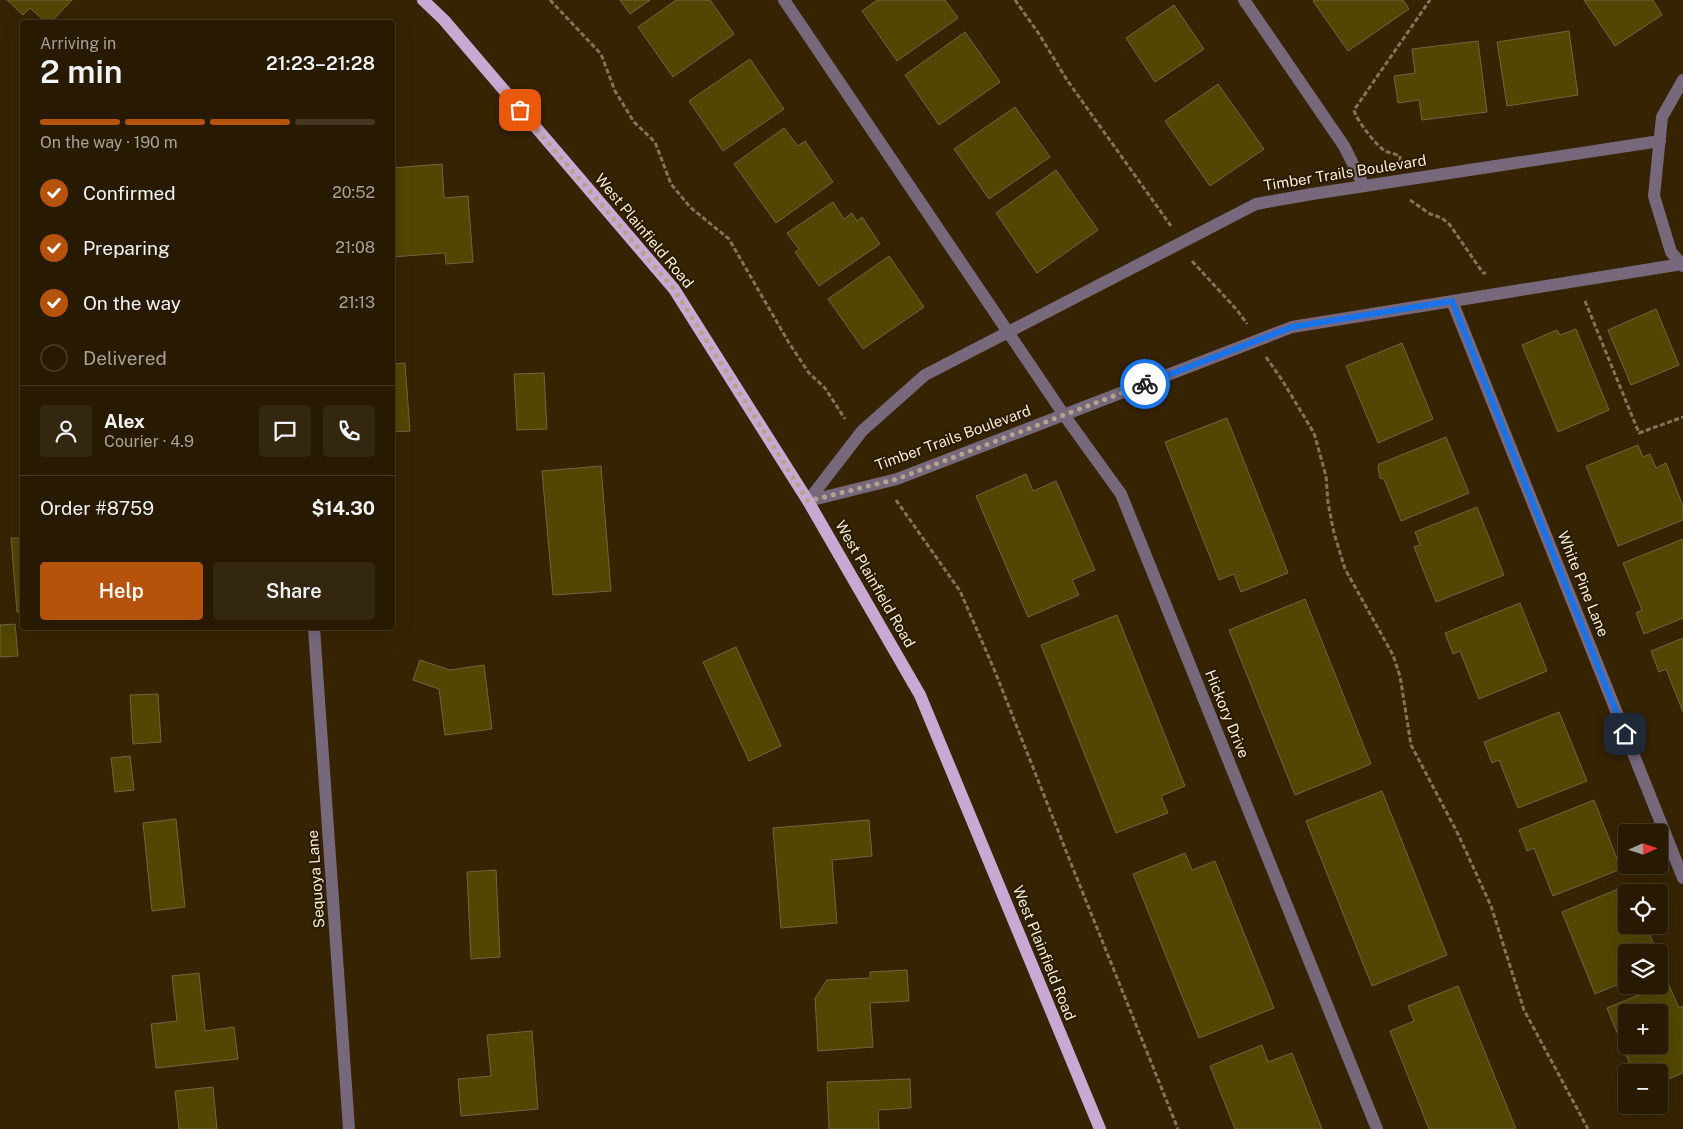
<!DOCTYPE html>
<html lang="en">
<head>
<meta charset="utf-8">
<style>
	:root { --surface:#281a01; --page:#342710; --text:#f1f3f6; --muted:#a5a199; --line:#443823; --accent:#b45309 }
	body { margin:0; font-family:"Public Sans",sans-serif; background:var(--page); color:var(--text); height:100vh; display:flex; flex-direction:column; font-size:19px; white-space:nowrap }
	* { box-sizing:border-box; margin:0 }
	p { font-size:16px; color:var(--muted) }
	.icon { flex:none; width:28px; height:28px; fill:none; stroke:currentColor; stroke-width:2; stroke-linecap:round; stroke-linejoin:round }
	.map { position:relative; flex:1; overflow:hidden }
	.side { position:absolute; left:20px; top:20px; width:375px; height:610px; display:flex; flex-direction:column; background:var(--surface); border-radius:5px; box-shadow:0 5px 20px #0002,0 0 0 1px var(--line) }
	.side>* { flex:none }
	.needle { width:32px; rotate:87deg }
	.controls { position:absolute; left:1618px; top:824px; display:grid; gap:10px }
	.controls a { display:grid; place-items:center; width:50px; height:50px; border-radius:5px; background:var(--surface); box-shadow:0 5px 20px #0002,0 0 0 1px var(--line); font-size:25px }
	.pin { position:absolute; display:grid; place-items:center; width:42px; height:42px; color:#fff; margin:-21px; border-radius:10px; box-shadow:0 2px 8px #0006 }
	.courier { position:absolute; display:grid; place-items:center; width:50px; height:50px; margin:-25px; border:4px solid #1a73e8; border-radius:50%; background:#fff; color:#222; box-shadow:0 1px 6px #0007 }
	.head em { font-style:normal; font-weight:600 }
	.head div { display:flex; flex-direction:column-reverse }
	.head { display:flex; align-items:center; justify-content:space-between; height:85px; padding:0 20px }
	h1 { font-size:32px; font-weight:600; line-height:38px }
	.bar { display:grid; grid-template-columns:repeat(4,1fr); gap:8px 5px; align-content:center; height:60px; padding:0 20px }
	.bar i { height:6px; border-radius:4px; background:var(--line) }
	.bar .selected { background:var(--accent) }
	.bar p { grid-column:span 4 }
	.line { display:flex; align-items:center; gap:12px; padding:0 20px; border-top:1px solid var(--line) }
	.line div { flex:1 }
	.round { display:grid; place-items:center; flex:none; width:52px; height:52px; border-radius:5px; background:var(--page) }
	ol { padding:0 20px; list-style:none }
	li { display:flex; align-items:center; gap:15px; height:55px }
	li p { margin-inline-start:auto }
	li .icon { padding:5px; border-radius:50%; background:var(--accent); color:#fff; stroke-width:4 }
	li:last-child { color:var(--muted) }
	li i { width:28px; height:28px; border:2px solid var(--line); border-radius:50% }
	.primary-button { display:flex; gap:10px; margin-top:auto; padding:10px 20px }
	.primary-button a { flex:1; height:58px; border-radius:5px; background:var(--accent); color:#fff; font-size:20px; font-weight:600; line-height:58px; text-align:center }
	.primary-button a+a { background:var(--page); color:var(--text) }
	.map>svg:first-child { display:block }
	.building { fill:#524602; stroke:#6e6740; fill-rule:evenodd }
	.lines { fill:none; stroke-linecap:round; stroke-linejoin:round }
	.path { stroke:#837357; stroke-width:3; stroke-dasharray:5 2.5; stroke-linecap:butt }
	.minor { stroke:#78687c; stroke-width:12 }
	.major { stroke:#c9a9d3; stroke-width:12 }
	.done { stroke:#b3a58d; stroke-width:5; stroke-dasharray:0 9 }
	.route { stroke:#1a73e8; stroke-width:6 }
	.labels { text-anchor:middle; stroke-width:4; stroke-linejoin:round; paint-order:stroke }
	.street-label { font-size:15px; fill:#f7ebd8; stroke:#291b02 }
</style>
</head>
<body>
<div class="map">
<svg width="1683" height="1129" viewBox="0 0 1683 1129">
	<rect width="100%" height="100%" fill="#362301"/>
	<!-- building -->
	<path class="building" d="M7 0H72L51 22H46L30 8 23 15Z
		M620 0H650L630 14Z
		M676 0H710L734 34 673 77 638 27Z
		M877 0H945L958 18 897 61 862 11Z
		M1315 0H1403L1409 9 1348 51 1313 1Z
		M1584 0H1653L1662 15 1615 46Z
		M1174 5 1204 49 1155 82 1126 38Z
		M1569 31 1578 95 1507 106 1497 42Z
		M965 32 1000 82 939 125 905 75Z
		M1478 41 1487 112 1422 120 1419 100 1398 103 1394 76 1415 73 1412 49Z
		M750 59 784 109 723 151 689 101Z
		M1218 84 1264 149 1210 186 1165 121Z
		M1015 107 1050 157 989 199 954 149Z
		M784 128 798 146 805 141 833 182 776 223 734 164Z
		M442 164 444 198 468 196 473 262 446 264 445 253 392 257V168Z
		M1056 170 1098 230 1037 273 996 213Z
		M833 202 844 219 852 213 857 221 862 217 880 244 819 286 795 252 799 249 787 233Z
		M889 256 924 307 863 349 828 299Z
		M1656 309 1679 365 1631 385 1608 330Z
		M1576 329 1609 410 1558 432 1522 345 1557 330 1560 335Z
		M1402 343 1433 419 1378 443 1346 366Z
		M405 363 410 431 392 432V364Z
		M544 373 547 429 517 430 514 374Z
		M1227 418 1288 573 1241 592 1234 574 1219 580 1165 442Z
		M1446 437 1469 493 1401 521 1384 479 1380 478 1378 468 1379 464Z
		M1638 445 1643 457 1650 454 1656 468 1666 463 1683 506V520L1618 546 1586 466Z
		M601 466 611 591 553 595 542 471Z
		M1026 474 1033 491 1056 481 1095 570 1072 580 1079 595 1028 617 976 496Z
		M1477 507 1504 575 1436 602 1414 547 1420 545 1415 532Z
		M11 538H22V611L17 612Z
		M1683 539V618L1644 634 1636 613 1642 610 1623 563Z
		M1305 599 1371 764 1295 795 1229 630Z
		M1520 603 1547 671 1479 699 1460 651 1453 654 1445 633Z
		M1117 615 1185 786 1161 796 1168 813 1116 833 1041 645Z
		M15 624 18 656 0 657V625Z
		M1683 638V712L1666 669 1659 672 1651 651Z
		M736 647 781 746 749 761 703 662Z
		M420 660 450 670 484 665 492 729 445 735 439 689 413 680Z
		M158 694 161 742 133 744 130 695Z
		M1559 712 1587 781 1518 808 1499 760 1492 763 1484 742Z
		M130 756 134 790 115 792 111 758Z
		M1382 791 1447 955 1372 986 1306 821Z
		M1594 800 1621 869 1553 896 1534 848 1527 851 1519 830Z
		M176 819 185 907 152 911 143 823Z
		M869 820 872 856 832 860 837 923 781 928 773 828Z
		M1185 853 1192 870 1215 861 1274 1008 1199 1038 1133 874Z
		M496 870 500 957 471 959 467 872Z
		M1623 887 1626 894V925H1646L1657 952H1626V981L1595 994 1562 912Z
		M1659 956 1663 967 1659 968Z
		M907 970 909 1001 870 1003 873 1047 818 1051 815 998 827 980 870 978V972Z
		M199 973 205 1031 234 1027 238 1059 156 1068 151 1024 177 1021 172 976Z
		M1668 983 1679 1008 1683 1006V1073L1659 1083V1072H1633L1607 1008ZM1626 1012H1659V1045H1626Z
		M1458 986 1516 1129H1429L1390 1031 1414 1021 1408 1006Z
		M532 1031 538 1109 461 1116 458 1079 491 1076 487 1035Z
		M1262 1045 1268 1062 1292 1053 1322 1129H1235L1210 1066Z
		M910 1079 911 1108 878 1110 879 1129H829L827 1082Z
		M213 1087 217 1129H179L175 1091Z"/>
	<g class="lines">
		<!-- path -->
		<path class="path" d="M550 0 601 54 615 91 634 122 655 142 671 184 690 207 729 239 789 343 809 373 825 388 845 419
			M1015 0 1039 34 1067 80 1171 226
			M1400 161V156C1395 154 1390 153 1385 151 1377 146 1356 120 1354 110L1430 0
			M1410 200 1430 214 1442 218 1450 225 1483 273H1486
			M1192 261 1237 310 1247 324
			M1585 301 1639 433 1683 417
			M1266 357 1282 380 1314 433 1326 476 1328 503 1334 533 1345 569 1393 655 1400 676 1411 745 1458 834 1491 906 1524 1010 1588 1129
			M896 500 960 591 994 669 1074 871 1178 1129"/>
		<!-- minor -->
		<path class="minor" d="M784 0 1064 415 1121 494 1377 1129
			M1244 0 1344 146 1364 186
			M1683 80 1662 117 1654 196 1671 252 1683 266
			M1452 301 1683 878
			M808 501 862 431 925 375 1256 204 1312 194 1660 141
			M808 501 897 479 1292 327 1682 264
			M314 628 349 1129"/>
		<!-- major -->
		<path class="major" d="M423 0 444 20 674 289 808 501 920 695 1100 1129"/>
	</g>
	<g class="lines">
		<!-- done -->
		<path class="done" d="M520 110 674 289 808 501 897 479 1145 384"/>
		<!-- route -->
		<path class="route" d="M1145 384 1292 327 1452 301 1625 734"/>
	</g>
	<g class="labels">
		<!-- street labels -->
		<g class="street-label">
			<text transform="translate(1345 173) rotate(-9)" y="5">Timber Trails Boulevard</text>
			<text transform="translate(644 231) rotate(50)" y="5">West Plainfield Road</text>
			<text transform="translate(953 438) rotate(-20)" y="5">Timber Trails Boulevard</text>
			<text transform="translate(875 584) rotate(60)" y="5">West Plainfield Road</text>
			<text transform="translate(1583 584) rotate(68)" y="5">White Pine Lane</text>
			<text transform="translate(1227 714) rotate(68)" y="5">Hickory Drive</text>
			<text transform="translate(316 879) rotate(-94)" y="5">Sequoya Lane</text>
			<text transform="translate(1044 953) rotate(68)" y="5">West Plainfield Road</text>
		</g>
	</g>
</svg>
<div class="controls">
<a><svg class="needle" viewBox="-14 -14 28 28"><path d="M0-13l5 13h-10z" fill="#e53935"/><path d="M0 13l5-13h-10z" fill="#a5a199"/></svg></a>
<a><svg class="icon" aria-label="locate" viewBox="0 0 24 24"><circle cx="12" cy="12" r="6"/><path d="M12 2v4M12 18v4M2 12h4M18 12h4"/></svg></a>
<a><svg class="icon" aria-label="layers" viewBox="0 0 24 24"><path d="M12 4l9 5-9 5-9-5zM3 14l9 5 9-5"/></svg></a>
<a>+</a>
<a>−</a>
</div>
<div class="pin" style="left:520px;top:110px;background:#ea580c"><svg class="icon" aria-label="bag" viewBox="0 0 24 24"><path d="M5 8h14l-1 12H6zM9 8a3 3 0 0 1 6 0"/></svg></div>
<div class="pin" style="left:1625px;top:734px;background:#1f2937"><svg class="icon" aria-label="home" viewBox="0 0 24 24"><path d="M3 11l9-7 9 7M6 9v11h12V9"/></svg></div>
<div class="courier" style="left:1145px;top:384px"><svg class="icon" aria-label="bike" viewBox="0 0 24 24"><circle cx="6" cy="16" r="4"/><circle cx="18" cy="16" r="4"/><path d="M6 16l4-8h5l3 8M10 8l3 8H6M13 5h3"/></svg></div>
<section class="side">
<div class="head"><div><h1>2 min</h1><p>Arriving in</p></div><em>21:23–21:28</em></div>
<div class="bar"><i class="selected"></i><i class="selected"></i><i class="selected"></i><i></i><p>On the way · 190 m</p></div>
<ol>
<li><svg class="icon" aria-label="check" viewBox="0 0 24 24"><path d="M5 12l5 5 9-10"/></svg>Confirmed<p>20:52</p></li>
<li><svg class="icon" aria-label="check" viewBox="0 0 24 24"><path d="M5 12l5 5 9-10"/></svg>Preparing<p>21:08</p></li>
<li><svg class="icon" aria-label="check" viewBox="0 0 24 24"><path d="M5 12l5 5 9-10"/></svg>On the way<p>21:13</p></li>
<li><i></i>Delivered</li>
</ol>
<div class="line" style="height:90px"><a class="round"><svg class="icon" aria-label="person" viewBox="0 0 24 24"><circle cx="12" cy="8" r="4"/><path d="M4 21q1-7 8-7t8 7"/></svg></a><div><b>Alex</b><p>Courier · 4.9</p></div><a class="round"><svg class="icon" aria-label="chat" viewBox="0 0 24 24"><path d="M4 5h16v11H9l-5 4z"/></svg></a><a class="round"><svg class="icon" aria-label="phone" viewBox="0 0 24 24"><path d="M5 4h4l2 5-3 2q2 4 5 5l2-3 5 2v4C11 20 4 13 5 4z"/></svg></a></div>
<div class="line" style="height:65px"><div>Order #8759</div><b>$14.30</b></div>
<div class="primary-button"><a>Help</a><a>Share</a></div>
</section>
</div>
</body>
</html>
